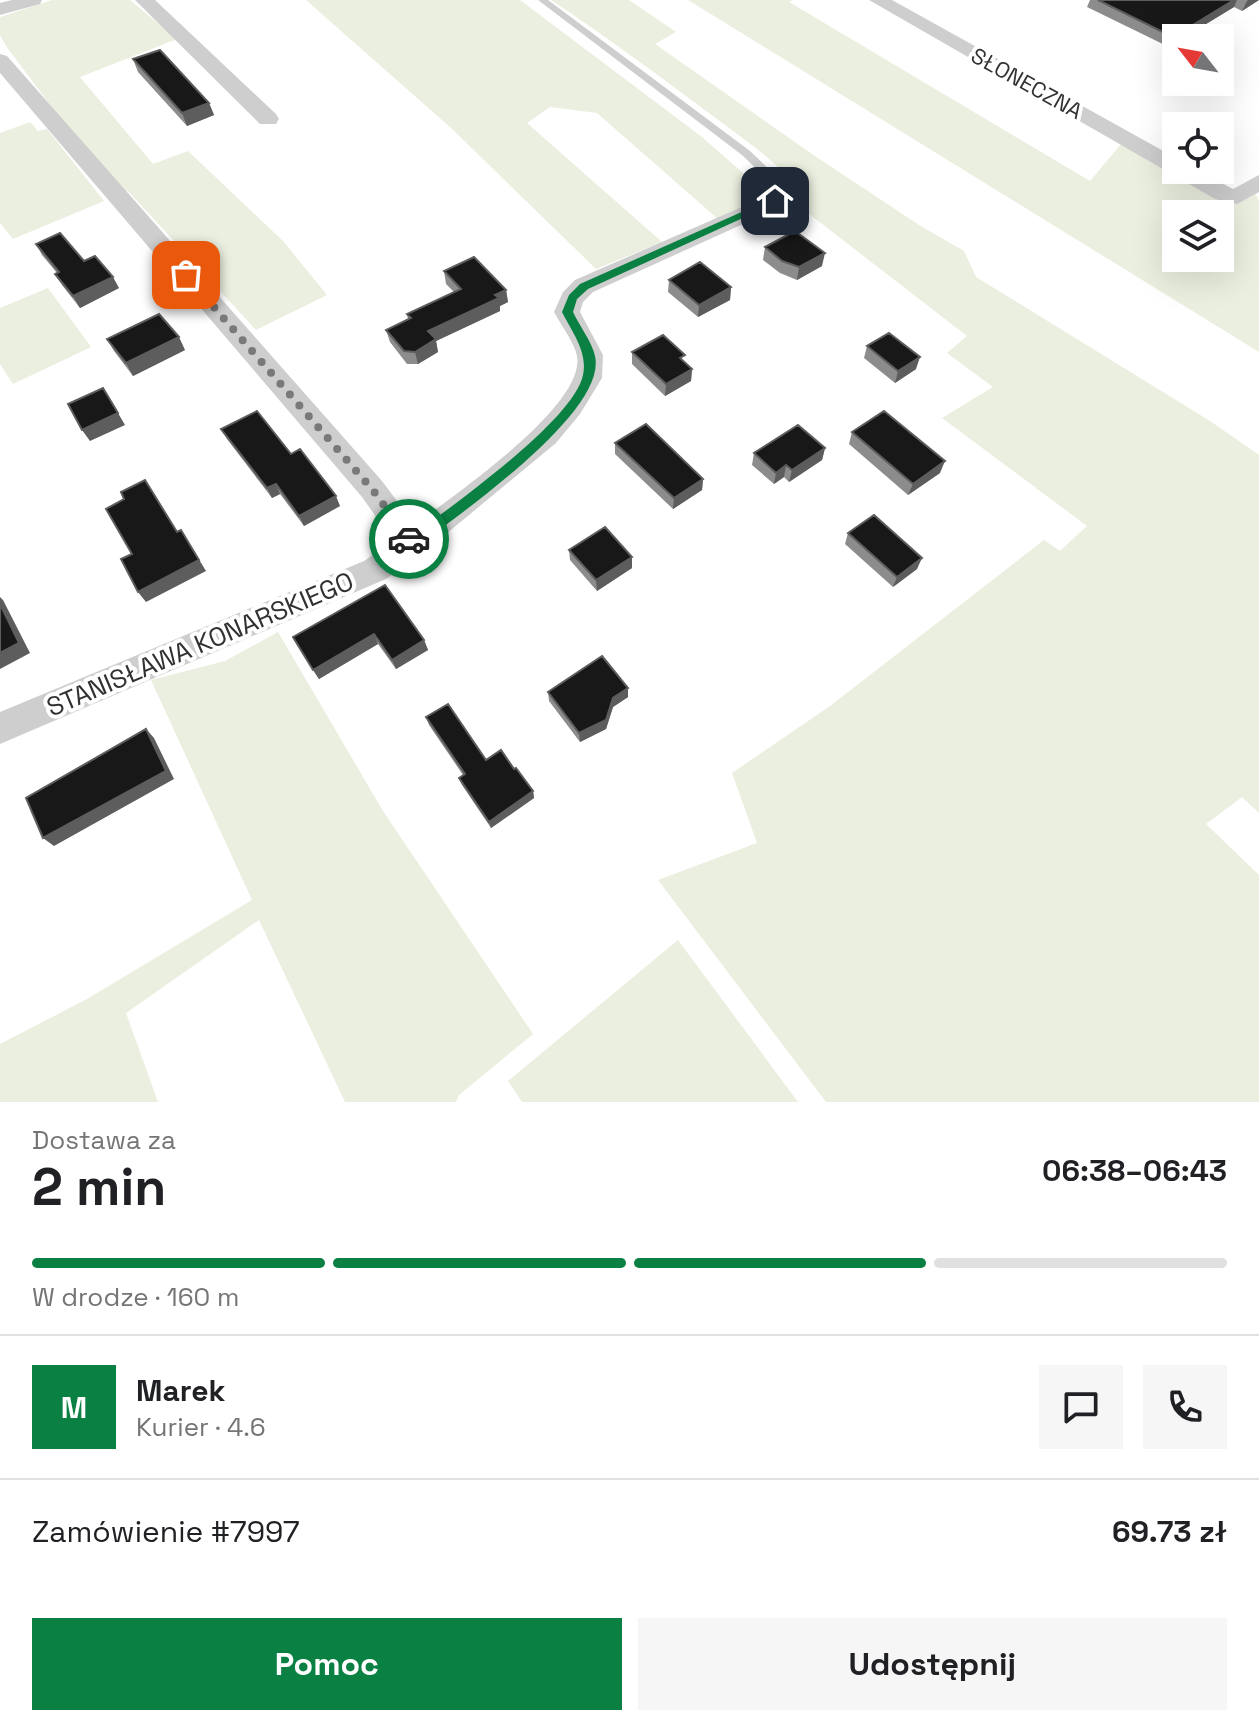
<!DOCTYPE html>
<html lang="pl">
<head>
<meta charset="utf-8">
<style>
	:root { --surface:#fff; --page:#f6f6f6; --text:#202124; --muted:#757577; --line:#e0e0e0; --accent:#0b8043 }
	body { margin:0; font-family:"Space Grotesk",sans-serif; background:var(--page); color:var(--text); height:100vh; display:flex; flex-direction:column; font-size:30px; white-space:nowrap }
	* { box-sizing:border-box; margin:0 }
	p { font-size:26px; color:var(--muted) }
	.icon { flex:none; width:44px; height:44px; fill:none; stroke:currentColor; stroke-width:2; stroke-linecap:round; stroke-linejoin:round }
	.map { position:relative; height:1102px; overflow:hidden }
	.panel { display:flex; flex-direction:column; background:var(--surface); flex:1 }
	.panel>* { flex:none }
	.needle { width:52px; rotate:301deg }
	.controls { position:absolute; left:1162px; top:24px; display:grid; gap:16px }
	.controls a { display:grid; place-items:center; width:72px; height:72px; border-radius:0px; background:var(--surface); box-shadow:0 8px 32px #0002; font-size:40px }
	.pin { position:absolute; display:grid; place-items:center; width:68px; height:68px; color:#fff; margin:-34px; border-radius:16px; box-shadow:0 4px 12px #0006 }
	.courier { position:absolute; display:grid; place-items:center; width:80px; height:80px; margin:-40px; border:6px solid #0b8043; border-radius:50%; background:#fff; color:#222; box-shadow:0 2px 10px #0007 }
	.summary em { font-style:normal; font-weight:600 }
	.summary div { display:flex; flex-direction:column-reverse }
	.summary { display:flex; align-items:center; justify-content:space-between; height:136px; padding:0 32px }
	h1 { font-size:52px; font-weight:600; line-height:60px }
	.bar { display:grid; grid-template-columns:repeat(4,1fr); gap:12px 8px; align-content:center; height:96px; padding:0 32px }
	.bar i { height:10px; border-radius:6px; background:var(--line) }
	.bar .on { background:var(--accent) }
	.bar p { grid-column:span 4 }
	.line { display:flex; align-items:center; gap:20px; padding:0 32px; border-top:2px solid var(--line) }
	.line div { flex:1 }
	.round { display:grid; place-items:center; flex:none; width:84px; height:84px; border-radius:0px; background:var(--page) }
	.cta { display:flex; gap:16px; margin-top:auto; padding:16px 32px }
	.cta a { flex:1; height:92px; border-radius:0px; background:var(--accent); color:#fff; font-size:32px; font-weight:600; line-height:92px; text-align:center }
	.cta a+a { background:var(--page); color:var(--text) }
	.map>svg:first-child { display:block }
	.green { fill:#eaefdf; fill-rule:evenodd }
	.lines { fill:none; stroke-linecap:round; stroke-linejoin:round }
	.service { fill:#cecece; fill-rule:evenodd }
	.minor { fill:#cecece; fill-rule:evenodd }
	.wall { fill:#8c8c8c }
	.shaded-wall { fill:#5d5d5d }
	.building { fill:#181818; stroke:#5d5d5d; stroke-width:2 }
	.route { fill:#0b8043 }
	.done { stroke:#797979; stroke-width:8; stroke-dasharray:0 14.4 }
	.labels { text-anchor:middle; stroke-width:8; stroke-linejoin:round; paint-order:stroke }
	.far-street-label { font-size:22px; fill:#313131; stroke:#fff }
	.street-label { font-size:26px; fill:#313131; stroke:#fff }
</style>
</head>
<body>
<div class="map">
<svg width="1259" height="1102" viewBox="0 0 1259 1102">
	<rect width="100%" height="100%" fill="#fff"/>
	<!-- green -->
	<path class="green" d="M52 0H130L177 39 80 77 153 164 188 151 283 241 327 295 256 330 128 191 123 193 63 122 6 46 0 35V17Z
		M306 0H520L702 137 759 187 758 200 718 219 597 113 550 107 527 123 662 242 596 269 451 128Z
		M551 0H629L676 32 655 44 812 154 919 225 964 251 976 277 1210 421 1259 455V813L1242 797 1206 824 1259 875V1102H826L658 880 757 843 732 773 830 706 1044 540 1060 551 1087 526 942 418 993 387 947 353 967 336 804 210 806 203C788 167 748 143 717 119 662 78 608 38 551 0Z
		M688 0H793L789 2 1090 181 1122 143 1228 202 1255 193 1259 201V352ZM1176 214H1220V258H1176Z
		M30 122 38 131 47 129 104 201 13 239 0 223V133Z
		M48 288 91 347 13 384 0 364V308Z
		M278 632 383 811 533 1034 459 1095 456 1102H345L259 920 126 1013 158 1102H0V1044L87 999 252 900 151 680 225 661Z
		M678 940 798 1102H522L508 1081Z"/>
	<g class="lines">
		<!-- service -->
		<path class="service" d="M538 0H548L750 151 793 192V196L779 203H771V199L782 193 742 155Z"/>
		<!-- minor -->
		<path class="minor" d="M12 0H42L40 4 0 15V3Z
			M135 0H155L276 114 279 119 276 124H260Z
			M869 0H892L1176 158V170H1197L1233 189 1259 175V192L1237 204 1215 199Z
			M0 54 7 56 382 481 415 525C452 496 586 406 577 356 574 342 561 325 554 312L563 292 575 280 767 196H783L786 201 783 206 593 292 583 302 580 312 603 355 602 378 580 414 556 443 423 553 386 579 0 744V712L364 561 393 541 362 497 0 73Z"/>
	</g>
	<!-- wall -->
	<path class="wall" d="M1090 0H1259L1242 11 1234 7 1183 38H1176V43L1169 47 1087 7Z
		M133 59 209 103 214 115 187 126 138 72Z
		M36 244 84 261 119 288 80 308 62 285 55 274 57 273 42 255Z
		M765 247 822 266 797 280 780 273 763 260Z
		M444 271 506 290 508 302 500 306V311L436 341 438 352 418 364H407L390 342 386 330 408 319 407 314 454 292 446 284Z
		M669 280 731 287 730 300 698 317 668 292Z
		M107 339 185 350 133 376 114 351Z
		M867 346 916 369 895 383 864 358Z
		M632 352 685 362 692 369 691 381 665 396 632 364Z
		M221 429 291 454 340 506 304 526 280 494 272 498 227 439Z
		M852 432 940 473 908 495 849 444Z
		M615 443 703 479 702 490 673 509 615 454Z
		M825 448 822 460 789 482 784 477 774 484 752 465 754 453Z
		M848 533 917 569 893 587 845 544Z
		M569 550 632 568 597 591 570 560Z
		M385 585 424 640 428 650 396 669 378 644 319 679 293 637Z
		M548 692 628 697 613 707 606 729 580 742 549 701Z
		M426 717 486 760 514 769 533 791 534 798 491 828 462 785 459 778 463 775 429 725Z"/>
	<!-- shaded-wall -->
	<path class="shaded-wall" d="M1234 0H1237L1234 7 1183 38H1176V43L1169 47 1173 37Z
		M1248 0H1259L1242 11 1247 1Z
		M209 103 214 115 187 126 182 113Z
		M825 253 822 266 797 280 799 267Z
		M113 277 119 288 80 308 73 296Z
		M731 287 730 300 698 317 699 305Z
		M506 290 508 302 500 306V311L436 341 438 352 418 364 415 352 428 331Z
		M179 337 185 350 133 376 126 363Z
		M920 357 916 369 895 383 898 371Z
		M692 369 691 381 665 396 666 384Z
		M118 413 125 425 90 441 82 430Z
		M825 448 822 460 789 482 792 470Z
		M945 461 940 473 908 495 913 484Z
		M786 465 784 477 774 484 776 473Z
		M703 479 702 490 673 509 674 498Z
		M276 484 280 494 272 498 267 488Z
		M336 496 340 506 304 526 299 516Z
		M181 530 206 571 146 602 138 592Z
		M632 557V568L597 591 596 580Z
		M922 558 917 569 893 587 897 577Z
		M0 597 3 600 30 653 0 669Z
		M374 634 378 644 319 679 313 670Z
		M424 640 428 650 396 669 392 660Z
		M628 688V697L613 707 606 729 580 742 579 733 613 698Z
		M146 729 154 738 174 779 54 846 43 838Z
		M533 791 534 798 491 828 489 822Z"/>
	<!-- building -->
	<path class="building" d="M1098 0H1234L1173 37Z
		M160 50 209 103 182 113 133 59Z
		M795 231 825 253 799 267 782 261 765 247Z
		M60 233 84 261 95 256 113 277 73 296 55 274 59 272 36 244Z
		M474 257 506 290 495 295 499 298 428 331 436 339 415 352 404 351 386 330 411 318 407 314 461 289 444 271Z
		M700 262 731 287 699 305 669 280Z
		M159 314 179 337 126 363 107 339Z
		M889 333 920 357 898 371 867 346Z
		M663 335 685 355 680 358 692 369 666 384 632 352Z
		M103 388 118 413 82 430 68 404Z
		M257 411 291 454 300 449 336 496 299 516 276 484 267 488 221 429Z
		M884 411 945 461 913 484 852 432Z
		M646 424 703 479 674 498 615 443Z
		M798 425 825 448 792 470 786 465 776 473 754 453Z
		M145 480 177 532 181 530 199 560 138 592 121 559 132 554 106 509 124 499 121 492Z
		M874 515 922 558 897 577 848 533Z
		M605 527 632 557 596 580 569 550Z
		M385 585 424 640 392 660 374 634 313 670 293 637Z
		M0 604 19 643 0 653Z
		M602 656 628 688 613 698 606 720 579 733 548 692Z
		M448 704 486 760 501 750 514 769 516 768 533 791 489 822 459 778 465 774 426 717Z
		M146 729 166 771 43 838 26 798Z"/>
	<!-- route -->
	<path class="route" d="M771 199 780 201 588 289 577 299 573 312C579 325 592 342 595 356 608 412 457 516 416 547H407L402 539 404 536 413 535C452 506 574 420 583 375 588 352 572 332 562 312L569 295 580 284Z"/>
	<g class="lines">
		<!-- done -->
		<path class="done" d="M186 275 372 489 409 539"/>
	</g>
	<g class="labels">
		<!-- far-street labels -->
		<g class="far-street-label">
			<text transform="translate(1027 83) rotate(29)" y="8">SŁONECZNA</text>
		</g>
		<!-- street labels -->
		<g class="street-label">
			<text transform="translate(200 644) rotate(-23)" y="9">STANISŁAWA KONARSKIEGO</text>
		</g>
	</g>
</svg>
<div class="controls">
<a><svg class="needle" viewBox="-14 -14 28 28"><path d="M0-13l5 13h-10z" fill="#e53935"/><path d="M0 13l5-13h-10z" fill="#757577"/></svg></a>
<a><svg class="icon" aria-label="locate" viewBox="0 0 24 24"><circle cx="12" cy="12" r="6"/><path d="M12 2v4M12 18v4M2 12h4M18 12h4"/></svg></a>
<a><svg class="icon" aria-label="layers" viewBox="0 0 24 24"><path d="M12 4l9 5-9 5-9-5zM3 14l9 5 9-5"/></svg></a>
</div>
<div class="pin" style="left:186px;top:275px;background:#ea580c"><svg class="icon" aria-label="bag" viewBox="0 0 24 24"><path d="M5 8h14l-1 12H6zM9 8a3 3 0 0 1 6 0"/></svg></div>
<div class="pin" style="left:775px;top:201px;background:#1f2937"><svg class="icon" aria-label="home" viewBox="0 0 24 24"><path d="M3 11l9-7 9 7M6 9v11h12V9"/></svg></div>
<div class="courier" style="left:409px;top:539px"><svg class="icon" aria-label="car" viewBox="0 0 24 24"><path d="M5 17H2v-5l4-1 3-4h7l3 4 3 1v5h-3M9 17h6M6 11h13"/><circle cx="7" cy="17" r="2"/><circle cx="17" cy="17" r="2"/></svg></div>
</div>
<section class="panel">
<div class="summary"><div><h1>2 min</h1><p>Dostawa za</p></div><em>06:38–06:43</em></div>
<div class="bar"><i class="on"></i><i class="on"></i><i class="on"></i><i></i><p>W drodze · 160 m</p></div>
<div class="line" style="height:144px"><b class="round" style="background:var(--accent);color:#fff">M</b><div><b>Marek</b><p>Kurier · 4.6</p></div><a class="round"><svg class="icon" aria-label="chat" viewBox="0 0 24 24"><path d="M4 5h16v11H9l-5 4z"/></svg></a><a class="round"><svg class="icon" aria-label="phone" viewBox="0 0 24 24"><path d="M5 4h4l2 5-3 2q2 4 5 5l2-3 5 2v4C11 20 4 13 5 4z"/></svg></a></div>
<div class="line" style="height:104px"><div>Zamówienie #7997</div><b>69.73 zł</b></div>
<div class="cta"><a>Pomoc</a><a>Udostępnij</a></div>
</section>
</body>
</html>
